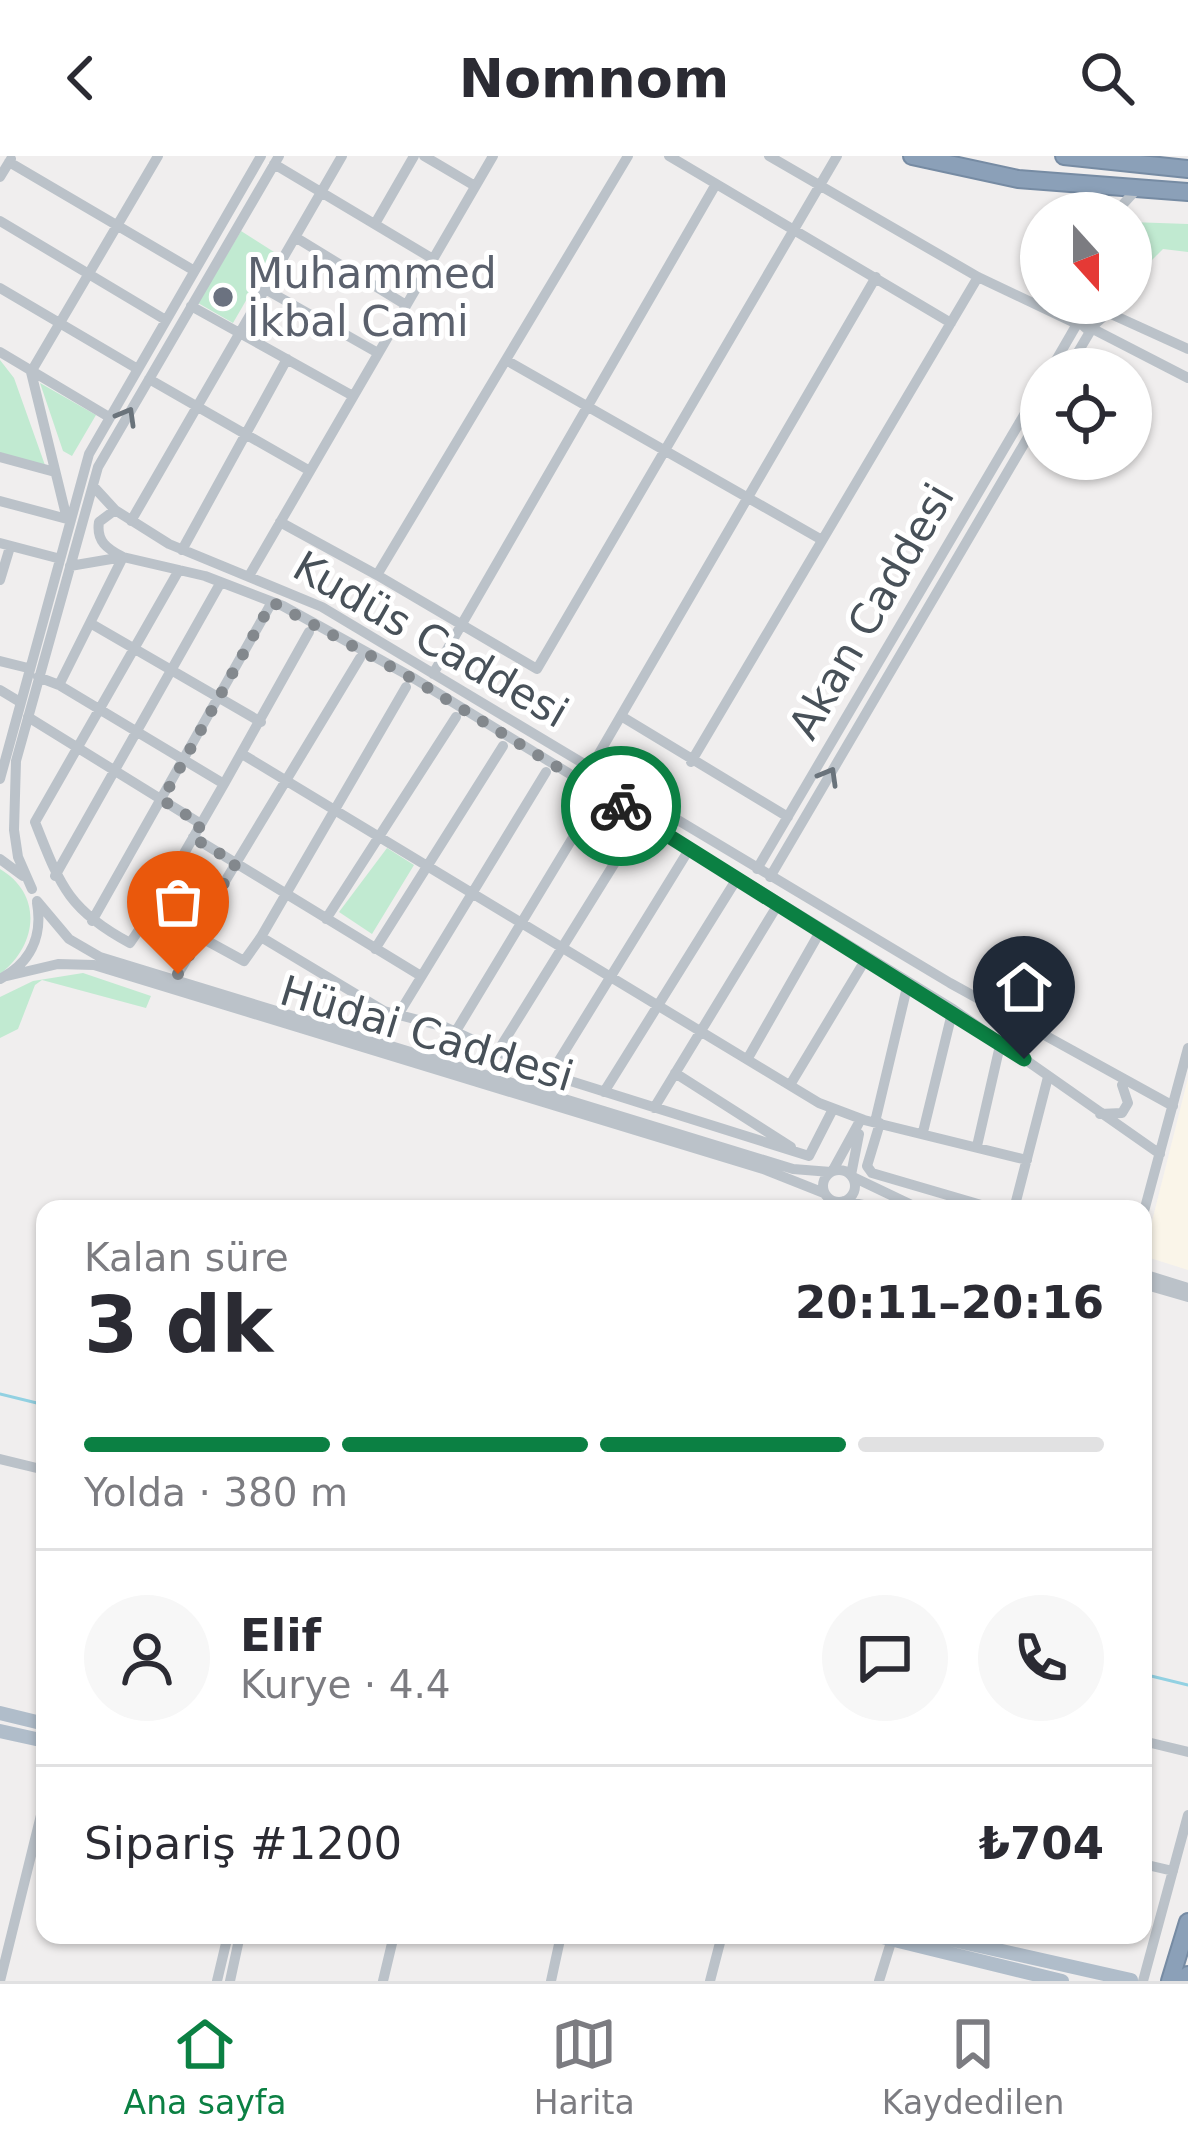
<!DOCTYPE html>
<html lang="tr">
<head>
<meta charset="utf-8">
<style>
	:root { --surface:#fff; --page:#f7f7f7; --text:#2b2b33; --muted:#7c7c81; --line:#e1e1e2; --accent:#0b8043 }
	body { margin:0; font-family:"DejaVu Sans",sans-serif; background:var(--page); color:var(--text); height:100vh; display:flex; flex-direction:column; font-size:45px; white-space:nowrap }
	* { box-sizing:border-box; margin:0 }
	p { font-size:39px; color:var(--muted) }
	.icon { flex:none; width:66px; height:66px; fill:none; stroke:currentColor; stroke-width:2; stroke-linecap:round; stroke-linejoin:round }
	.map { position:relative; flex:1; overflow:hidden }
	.side { position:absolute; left:36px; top:1044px; width:1116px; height:744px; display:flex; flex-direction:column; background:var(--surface); border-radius:24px; box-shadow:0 3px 9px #0004 }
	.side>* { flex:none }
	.needle { width:78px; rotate:159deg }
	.buttons { position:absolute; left:1020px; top:36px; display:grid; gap:24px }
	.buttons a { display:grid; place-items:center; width:132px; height:132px; border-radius:50%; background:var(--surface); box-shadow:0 3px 9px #0004; font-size:60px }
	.pin { position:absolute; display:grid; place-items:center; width:102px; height:102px; color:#fff; margin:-123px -51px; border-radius:50% 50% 50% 0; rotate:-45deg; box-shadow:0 0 12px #0007 }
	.pin .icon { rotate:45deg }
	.courier { position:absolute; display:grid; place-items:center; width:120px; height:120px; margin:-60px; border:9px solid #0b8043; border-radius:50%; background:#fff; color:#222; box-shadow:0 3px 15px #0007 }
	.overview em { font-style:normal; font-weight:800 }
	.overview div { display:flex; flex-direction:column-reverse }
	.overview { display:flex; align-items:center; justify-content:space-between; height:204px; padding:0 48px }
	h1 { font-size:78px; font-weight:800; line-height:90px }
	.bar { display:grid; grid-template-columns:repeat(4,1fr); gap:18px 12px; align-content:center; height:144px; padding:0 48px }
	.bar i { height:15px; border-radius:9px; background:var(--line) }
	.bar .on { background:var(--accent) }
	.bar p { grid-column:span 4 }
	.line { display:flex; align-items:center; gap:30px; padding:0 48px; border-top:3px solid var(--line) }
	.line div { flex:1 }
	.round { display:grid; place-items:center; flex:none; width:126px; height:126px; border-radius:63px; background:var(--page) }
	header { display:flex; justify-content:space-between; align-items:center; height:156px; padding:0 48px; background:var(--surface); font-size:54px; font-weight:800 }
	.tab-bar { display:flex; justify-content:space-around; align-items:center; height:168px; border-top:3px solid var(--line); background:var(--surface); font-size:33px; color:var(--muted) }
	.tab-bar a { display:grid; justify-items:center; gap:6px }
	.tab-bar .on { color:var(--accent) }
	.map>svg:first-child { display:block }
	.commercial { fill:#faf5e9 }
	.green { fill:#c1ead1 }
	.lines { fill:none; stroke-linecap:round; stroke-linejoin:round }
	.stream { stroke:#92d1e2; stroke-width:3 }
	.highway-casing { stroke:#768ba3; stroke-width:20 }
	.minor { stroke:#bbc2c9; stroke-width:10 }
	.major { stroke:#b0bdca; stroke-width:14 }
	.highway { stroke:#8ba0b8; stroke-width:16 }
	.oneway { stroke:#6a737b }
	.done { stroke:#83888d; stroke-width:12; stroke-dasharray:0 21.6 }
	.route { stroke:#0b8043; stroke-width:15 }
	.worship-dot { fill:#6b7280; stroke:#fff; stroke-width:4.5 }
	.labels { text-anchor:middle; stroke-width:10; stroke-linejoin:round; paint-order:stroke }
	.worship-label { font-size:42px; fill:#5b616d; stroke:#fff; text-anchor:start }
	.street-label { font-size:42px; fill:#485159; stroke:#fff }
</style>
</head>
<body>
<header><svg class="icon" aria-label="back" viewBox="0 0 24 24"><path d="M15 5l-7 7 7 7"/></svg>Nomnom<svg class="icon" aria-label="search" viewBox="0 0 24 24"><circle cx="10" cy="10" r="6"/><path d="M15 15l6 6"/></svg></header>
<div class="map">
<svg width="1188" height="1825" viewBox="0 0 1188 1825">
	<rect width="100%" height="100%" fill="#f0eeee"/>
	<!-- commercial -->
	<path class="commercial" d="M1188 922V1114L1150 1102 1145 1093Z"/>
	<!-- green -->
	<path class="green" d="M1131 66 1188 68V96L1163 93 1131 125Z
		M241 75 274 96 233 167 198 147Z
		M0 204 14 222 46 312 0 299Z
		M40 227 96 259 72 300 63 295Z
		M387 692 414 709 372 778 339 756Z
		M0 713C44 739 37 790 0 818Z
		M83 817 151 840 146 852 42 824 35 829 18 873 0 882V841L33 825Z"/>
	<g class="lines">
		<!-- stream -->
		<path class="stream" d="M0 1238 45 1249
			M1143 1518 1188 1529"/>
		<!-- highway casing -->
		<g class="highway-casing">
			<path id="highway" d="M912 0 1018 23 1188 36
				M1064 0 1188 13
				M1170 1825 1188 1766
				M1186 1825 1188 1819"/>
		</g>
		<!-- minor -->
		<path class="minor" d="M424 0 475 30
			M669 0 951 167
			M769 0 978 121 1077 168 1051 213
			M9 6 193 114
			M274 8 433 103
			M0 21 11 3
			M1087 30 1103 57
			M1115 57 1136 34
			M0 65 164 163
			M376 66 414 0
			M295 81 406 149
			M0 132 136 212
			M265 133 378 197
			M1085 147 1075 162 1088 174 1102 162 1092 147
			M1101 147 1100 153 1188 193
			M191 150 353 240
			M1093 173 1188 222
			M0 196 109 261
			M506 204 822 384
			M1068 213 1091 174
			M149 223 310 315
			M0 301 55 316
			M93 330 115 354 169 388 322 451 950 827 1173 950
			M0 345 67 363 31 216 158 0
			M131 365 342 0
			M280 366 377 419 628 0
			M0 387 57 402
			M182 394 287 203
			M70 410 123 401 205 420 283 450 415 523 953 853 1160 998
			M179 414 35 666C60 729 68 754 130 787L145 765 194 791
			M377 419 537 513 837 0
			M249 420 493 0
			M0 424 10 391
			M90 467 261 566
			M0 505 28 512
			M433 518 716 28
			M38 521 59 529 123 401C107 393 96 385 99 366L115 354
			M59 529 224 628 309 476
			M0 534 20 546
			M621 560 788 661
			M28 561 201 668 145 765
			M242 598 819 947 864 964 1027 1004
			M691 606 978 121
			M590 613 876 121
			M0 623 89 298 261 0
			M201 668 224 628
			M193 681 421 820
			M0 703 23 720
			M757 713 1041 230
			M55 720 221 426
			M770 721 1041 259
			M32 733 18 701 14 674 16 605 98 311 279 0
			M37 745 69 783 100 801 793 1013 831 1016
			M326 763 456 561
			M92 765 272 446
			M261 781 406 531
			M189 785 360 502
			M375 793 503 590
			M7 820 58 808 94 809 766 1014 824 1037
			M0 823C30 807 43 781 37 747
			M175 823 200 781 244 805 261 781 384 855 445 871 545 917 809 1000 833 953
			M398 859 546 616
			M456 875 595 645
			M498 895 637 671
			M748 902 817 781
			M675 917 791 991
			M550 919 685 700
			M790 929 861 811
			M604 936 733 729
			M654 952 774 755
			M1100 958 1122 957 1128 947 1122 929
			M875 966 908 827
			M880 967 867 1010 872 1017 995 1053
			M923 976 953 853
			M977 990 1001 885
			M823 1030a16 16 0 1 1 32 0a16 16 0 1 1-32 0Z
			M833 1014 861 963
			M851 1019 859 978
			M853 1021 920 1053
			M844 1045 882 1053
			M1014 1053 1048 921
			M1143 1059 1188 892
			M1143 1118 1188 1132
			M1143 1128 1188 1141
			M0 1303 45 1314
			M1143 1585 1188 1596
			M1143 1708 1173 1715
			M0 1825 45 1643
			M217 1825 228 1779
			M230 1825 240 1779
			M383 1825 394 1779
			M551 1825 561 1779
			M710 1825 722 1779
			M879 1825 892 1783
			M1143 1825 1188 1659"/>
		<!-- major -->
		<path class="major" d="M0 1557 45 1568
			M0 1575 45 1585
			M874 1779 1062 1825
			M931 1779 1131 1824"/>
		<!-- highway -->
		<use href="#highway" class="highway"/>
	</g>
	<!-- one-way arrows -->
	<defs><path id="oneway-chevron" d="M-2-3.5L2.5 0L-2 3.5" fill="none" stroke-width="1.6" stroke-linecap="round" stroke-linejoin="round" transform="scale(3)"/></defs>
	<g class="oneway">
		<use href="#oneway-chevron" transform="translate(127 260) rotate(-60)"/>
		<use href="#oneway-chevron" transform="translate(829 620) rotate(-60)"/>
	</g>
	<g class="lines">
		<!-- done -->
		<path class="done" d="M178 818 194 791 188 788 236 707 193 682 201 668 162 644 272 446 415 524 621 650"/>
		<!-- route -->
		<path class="route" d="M621 650 1024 903"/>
	</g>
	<!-- markers -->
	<circle class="worship-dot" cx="223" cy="141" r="12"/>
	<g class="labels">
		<!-- worship labels -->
		<g class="worship-label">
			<text x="247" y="132">Muhammed<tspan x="247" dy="48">İkbal Cami</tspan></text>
		</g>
		<!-- street labels -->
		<g class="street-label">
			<text transform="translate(871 455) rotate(-60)" y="15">Akan Caddesi</text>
			<text transform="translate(431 483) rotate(30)" y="15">Kudüs Caddesi</text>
			<text transform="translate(427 877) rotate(17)" y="15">Hüdai Caddesi</text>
		</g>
	</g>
</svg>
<div class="buttons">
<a><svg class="needle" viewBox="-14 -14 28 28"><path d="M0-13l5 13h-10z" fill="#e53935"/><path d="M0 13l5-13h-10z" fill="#7c7c81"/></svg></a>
<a><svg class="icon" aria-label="locate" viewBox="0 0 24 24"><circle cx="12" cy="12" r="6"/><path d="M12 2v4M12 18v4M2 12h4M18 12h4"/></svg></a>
</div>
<div class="pin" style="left:178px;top:818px;background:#ea580c"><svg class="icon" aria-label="bag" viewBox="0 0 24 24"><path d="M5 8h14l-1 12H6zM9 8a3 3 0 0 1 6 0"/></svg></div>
<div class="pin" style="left:1024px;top:903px;background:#1f2937"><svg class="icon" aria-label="home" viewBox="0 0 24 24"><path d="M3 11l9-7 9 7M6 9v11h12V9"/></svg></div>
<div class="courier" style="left:621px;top:650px"><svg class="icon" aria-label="bike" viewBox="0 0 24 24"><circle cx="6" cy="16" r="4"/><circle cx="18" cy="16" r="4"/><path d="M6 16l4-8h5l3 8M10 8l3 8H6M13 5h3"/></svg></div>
<section class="side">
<div class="overview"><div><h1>3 dk</h1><p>Kalan süre</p></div><em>20:11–20:16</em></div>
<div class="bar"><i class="on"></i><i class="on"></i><i class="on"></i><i></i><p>Yolda · 380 m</p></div>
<div class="line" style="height:216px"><a class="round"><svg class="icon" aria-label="person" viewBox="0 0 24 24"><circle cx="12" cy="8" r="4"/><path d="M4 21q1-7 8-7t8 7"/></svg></a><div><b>Elif</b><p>Kurye · 4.4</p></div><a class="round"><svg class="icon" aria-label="chat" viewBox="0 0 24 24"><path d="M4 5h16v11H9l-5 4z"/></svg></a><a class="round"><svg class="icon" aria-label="phone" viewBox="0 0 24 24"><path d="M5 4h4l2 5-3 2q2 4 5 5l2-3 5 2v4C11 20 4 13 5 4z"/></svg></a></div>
<div class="line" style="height:156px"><div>Sipariş #1200</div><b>₺704</b></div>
</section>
</div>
<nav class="tab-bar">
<a class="on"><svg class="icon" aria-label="home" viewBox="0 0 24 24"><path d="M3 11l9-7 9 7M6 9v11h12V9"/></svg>Ana sayfa</a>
<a><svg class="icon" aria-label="map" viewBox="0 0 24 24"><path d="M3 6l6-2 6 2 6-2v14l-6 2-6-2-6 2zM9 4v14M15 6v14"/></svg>Harita</a>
<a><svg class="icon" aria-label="saved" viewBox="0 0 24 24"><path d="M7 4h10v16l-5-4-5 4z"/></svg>Kaydedilen</a>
</nav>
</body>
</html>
